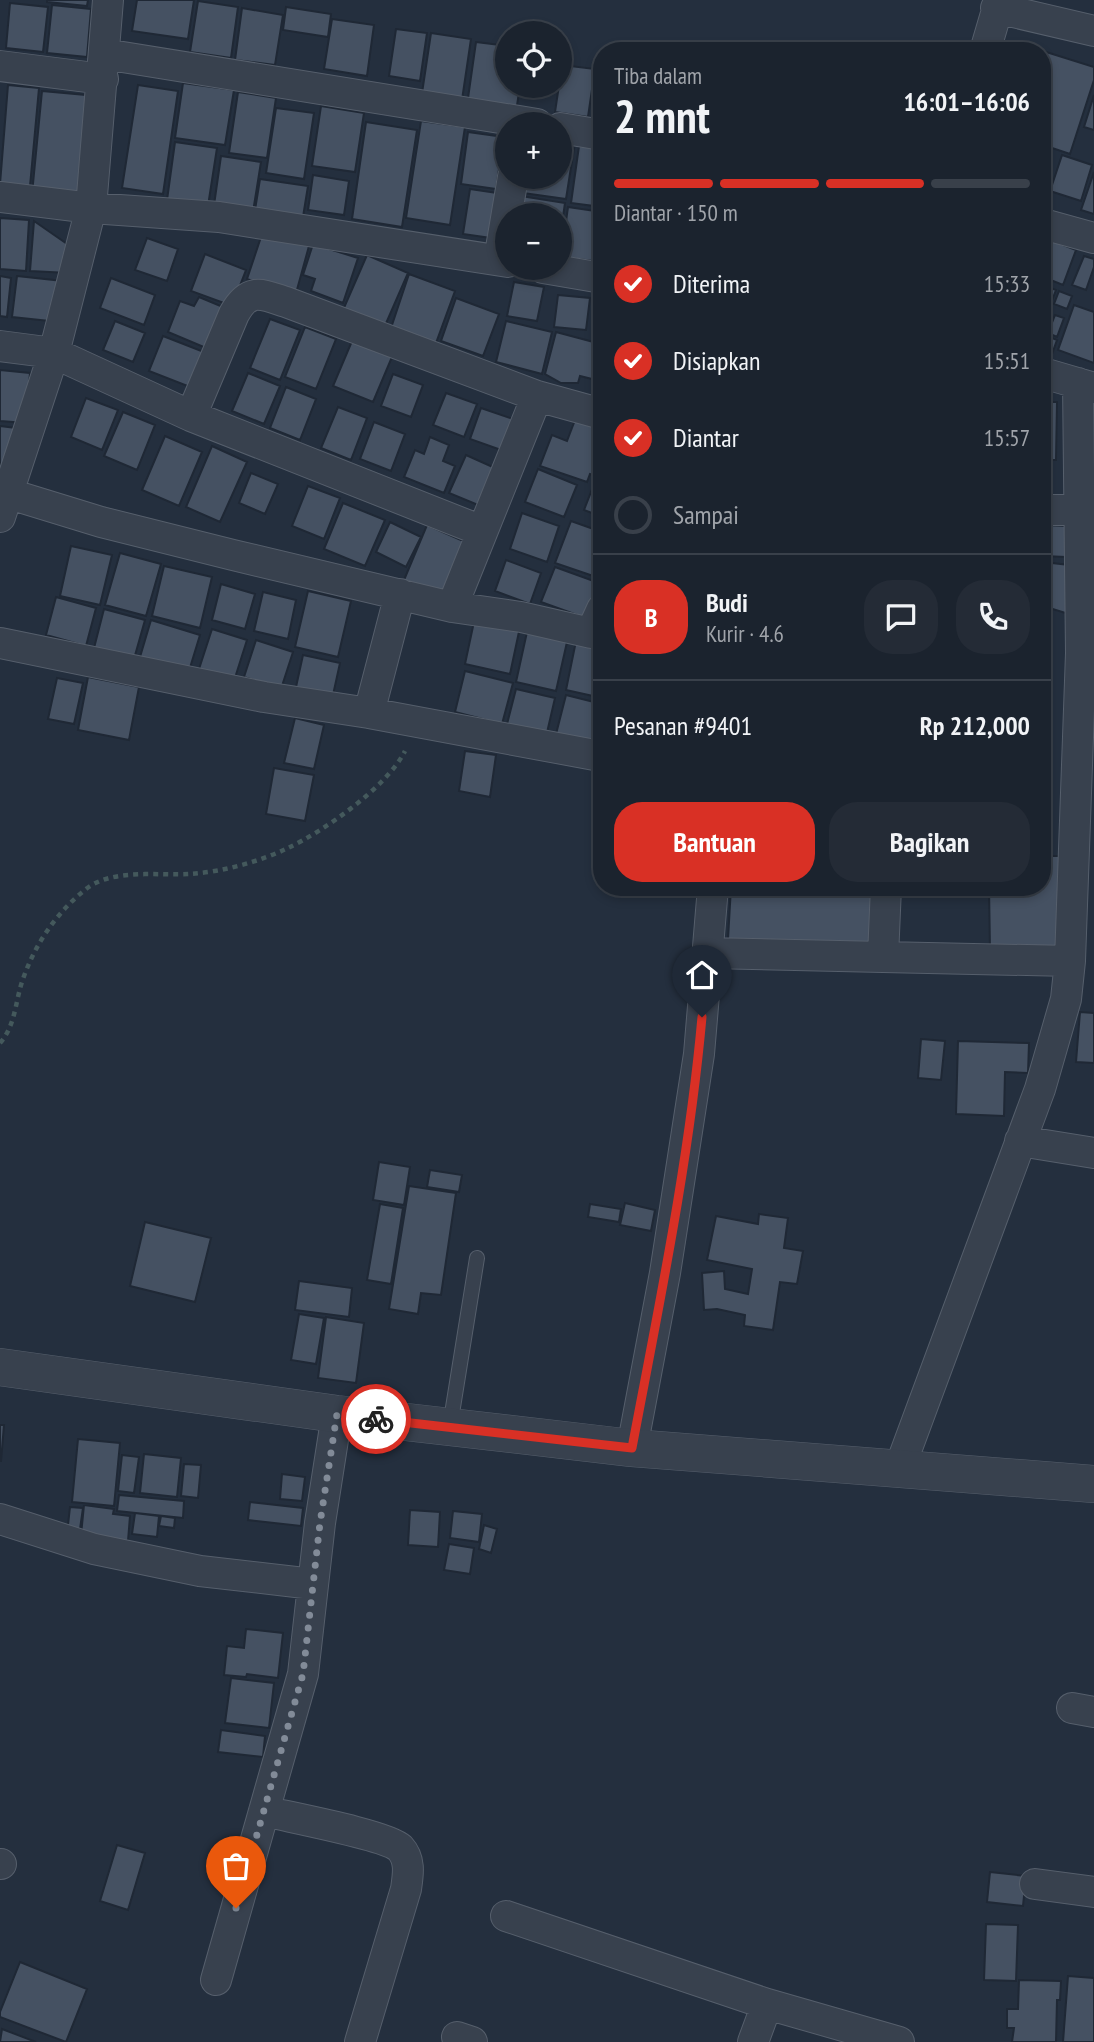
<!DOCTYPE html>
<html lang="id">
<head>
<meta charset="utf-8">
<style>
	:root { --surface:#1b232e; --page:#242b36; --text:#f1f3f6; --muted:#a0a4aa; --line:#39404a; --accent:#d93025 }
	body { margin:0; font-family:"PT Sans Narrow",sans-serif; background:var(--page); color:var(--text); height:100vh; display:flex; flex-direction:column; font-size:26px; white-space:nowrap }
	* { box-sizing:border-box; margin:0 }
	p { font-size:23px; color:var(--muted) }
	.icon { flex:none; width:38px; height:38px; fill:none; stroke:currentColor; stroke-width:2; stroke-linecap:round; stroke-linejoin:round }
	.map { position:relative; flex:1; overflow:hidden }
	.side { position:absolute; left:593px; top:42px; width:458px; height:854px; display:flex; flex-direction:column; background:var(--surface); border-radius:28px; box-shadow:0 4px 10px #0003,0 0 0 2px var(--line) }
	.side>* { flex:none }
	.tools { position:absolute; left:495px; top:21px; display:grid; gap:14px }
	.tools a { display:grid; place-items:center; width:77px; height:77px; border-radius:50%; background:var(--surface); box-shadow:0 4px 10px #0003,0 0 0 2px var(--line); font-size:35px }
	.pin { position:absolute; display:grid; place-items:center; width:60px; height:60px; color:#fff; margin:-72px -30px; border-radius:50% 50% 50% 0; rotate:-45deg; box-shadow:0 0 7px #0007 }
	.pin .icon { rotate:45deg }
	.courier { position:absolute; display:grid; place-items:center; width:70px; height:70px; margin:-35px; border:5px solid #d93025; border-radius:50%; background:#fff; color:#222; box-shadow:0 2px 9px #0007 }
	.head em { font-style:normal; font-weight:600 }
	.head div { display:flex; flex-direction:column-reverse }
	.head { display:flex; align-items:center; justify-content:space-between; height:119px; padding:0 21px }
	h1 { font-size:46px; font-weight:600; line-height:52px }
	.bar { display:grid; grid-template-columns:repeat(4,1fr); gap:10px 7px; align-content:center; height:84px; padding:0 21px }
	.bar i { height:9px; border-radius:5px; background:var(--line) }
	.bar .on { background:var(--accent) }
	.bar p { grid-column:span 4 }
	.line { display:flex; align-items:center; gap:18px; padding:0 21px; border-top:2px solid var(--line) }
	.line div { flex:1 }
	.round { display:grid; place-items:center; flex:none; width:74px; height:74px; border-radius:28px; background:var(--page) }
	ol { padding:0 21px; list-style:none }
	li { display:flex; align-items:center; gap:21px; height:77px }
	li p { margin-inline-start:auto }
	li .icon { padding:7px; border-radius:50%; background:var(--accent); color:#fff; stroke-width:4 }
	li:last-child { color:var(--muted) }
	li i { width:38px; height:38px; border:4px solid var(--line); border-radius:50% }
	.cta { display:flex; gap:14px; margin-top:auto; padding:14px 21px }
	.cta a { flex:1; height:80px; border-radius:28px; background:var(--accent); color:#fff; font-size:28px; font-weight:600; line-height:80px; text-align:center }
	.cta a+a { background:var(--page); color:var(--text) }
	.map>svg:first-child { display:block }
	.building { fill:#455162; stroke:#1f2835; stroke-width:2 }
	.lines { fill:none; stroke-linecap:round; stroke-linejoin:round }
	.service-casing { stroke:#565f6c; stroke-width:16 }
	.minor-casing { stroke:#565f6c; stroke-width:32 }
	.tertiary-casing { stroke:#565f6c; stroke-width:38 }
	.path { stroke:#44595c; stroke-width:4.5; stroke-dasharray:5 5; stroke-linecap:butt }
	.service { stroke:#38414e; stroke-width:14 }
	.minor { stroke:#38414e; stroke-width:30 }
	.tertiary { stroke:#38414e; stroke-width:37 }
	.done { stroke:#828b98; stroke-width:7; stroke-dasharray:0 12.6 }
	.route { stroke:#d93025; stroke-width:9 }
</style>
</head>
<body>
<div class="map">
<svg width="1094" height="2042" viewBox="0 0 1094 2042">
	<rect width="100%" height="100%" fill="#242f3e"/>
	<!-- building -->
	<path class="building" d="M47 0H88L87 6 47 2Z
		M137 0H194L188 39 132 31Z
		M198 1 238 7 231 58 190 52Z
		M10 3 48 7 43 52 6 48Z
		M52 5 91 9 87 57 47 53Z
		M286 7 331 14 328 37 283 30Z
		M242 8 283 15 275 65 235 60Z
		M332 19 374 25 367 76 324 69Z
		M396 29 427 33 420 81 389 76Z
		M431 33 471 39 462 100 422 93Z
		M476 42 508 46V86H520L516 112 467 105Z
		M1043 51 1094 67V80L1070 154 1043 145Z
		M562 65 595 69 588 117 555 112Z
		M183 83 234 90 225 145 175 138Z
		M8 85 39 88 30 186 0 184Z
		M138 85 178 91 163 194 122 188Z
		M42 91 97 96 87 199 32 194Z
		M238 92 276 98 267 158 229 153Z
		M1094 95V130L1084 127Z
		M321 106 364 113 355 172 312 166Z
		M276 108 314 113 304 179 266 173Z
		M421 121 465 127 450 225 406 218Z
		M366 122 417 130 402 227 352 219Z
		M468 132 504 137 496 189 461 184Z
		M560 140 575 142 566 199 523 193 525 177H560Z
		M175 142 217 148 208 206 167 200Z
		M579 146 602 149V207L571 203Z
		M1062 155 1092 165 1081 201 1050 191Z
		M221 156 261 162 253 212 214 205Z
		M1094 172V214L1081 210Z
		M313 175 349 181 344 215 308 210Z
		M260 179 308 186 303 217 255 210Z
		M470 189 504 194 498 239 463 234Z
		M521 196 565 203 560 238V215H518Z
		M568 207 602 212V262L561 257Z
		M0 218 29 220 26 271 0 269Z
		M34 221 70 246 69 273 30 271Z
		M262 234 309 246 295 297 247 279Z
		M1043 237 1076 250 1063 285 1043 277Z
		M147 238 178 249 167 281 135 270Z
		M313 244 358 258 343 303 311 291 315 279 303 275Z
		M205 254 246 270 232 306 191 291Z
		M367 255 408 273 384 328 343 310Z
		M1084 256 1094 259V267L1086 290 1072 285Z
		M409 274 455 291 436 343 391 328Z
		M0 276 11 278 7 317 0 316Z
		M17 276 63 281 59 322 12 317Z
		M111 278 155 295 144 325 100 308Z
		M514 282 544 287 537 321 507 316Z
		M1043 285 1056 290 1051 303 1043 300Z
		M1059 291 1072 296 1067 309 1054 304Z
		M558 295 590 298 586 330 554 327Z
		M199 297 223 307 206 348 168 332 180 301 194 306Z
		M456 298 499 314 483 356 441 341Z
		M1074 305 1094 312V363L1058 350Z
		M1043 311 1051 313 1046 331 1043 330Z
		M1055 315 1064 318 1057 337 1048 333Z
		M270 319 300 330 280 380 250 368Z
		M115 321 145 333 133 362 103 350Z
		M506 321 552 332 542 374 496 362Z
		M305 327 336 339 316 389 285 377Z
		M556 332 601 344 592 379 580 376 578 383H561L545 374Z
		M1043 334 1057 340 1052 354 1043 350Z
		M163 336 204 352 190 387 149 371Z
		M352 341 392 357 373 402 333 386Z
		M0 370 30 373 26 423 0 421Z
		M248 373 280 386 264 424 232 411Z
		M393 374 423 385 411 417 381 406Z
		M286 387 316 399 300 440 270 428Z
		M446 393 477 404 464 437 433 425Z
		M86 398 118 410 102 450 71 437Z
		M1043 402H1057L1056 460H1043Z
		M338 407 367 418 351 460 321 448Z
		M481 408 513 419 501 450 470 439Z
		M123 412 155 425 137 470 104 456Z
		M575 420 602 429V478L590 474 587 482 540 466 552 435 567 441Z
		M374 422 405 434 391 471 360 459Z
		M0 426 24 429 0 478Z
		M165 436 202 452 179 506 142 490Z
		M430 437 449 445 443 461 455 466 444 493 404 477 415 450 424 454Z
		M212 446 247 462 220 522 186 507Z
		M466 455 495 468 478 505 449 493Z
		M538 469 577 485 564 517 525 502Z
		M251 473 278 484 265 514 239 503Z
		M596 479 602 481V517L584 510Z
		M308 486 340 498 324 539 292 526Z
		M343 503 385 520 365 566 324 549Z
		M522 513 559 526 547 562 510 549Z
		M571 521 602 532V579L555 563Z
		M390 522 421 537 406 567 376 552Z
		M427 525 470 544 446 598 404 580Z
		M1043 525 1068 526 1066 557 1043 556Z
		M71 546 112 555 100 605 60 596Z
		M120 553 161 564 146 616 105 605Z
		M506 560 541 573 530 604 495 591Z
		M1043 562 1078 566 1075 616 1043 606Z
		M164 566 212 577 200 628 152 616Z
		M555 567 602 584 591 620 541 602Z
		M221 584 255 594 245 629 212 620Z
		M308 591 351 601 338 657 295 647Z
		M263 592 296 600 288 639 254 631Z
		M56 597 96 608 86 646 46 635Z
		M104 609 145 620 134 659 94 648Z
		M475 617 520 627 510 674 465 664Z
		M151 620 200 635 189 671 140 657Z
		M212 629 247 640 234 681 199 669Z
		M527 632 567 642 556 691 516 682Z
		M256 640 293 652 281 689 244 677Z
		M576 641 602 647V698L566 690Z
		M303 655 340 663 333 695 296 687Z
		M465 671 513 683 502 724 455 712Z
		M88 677 139 687 129 740 78 730Z
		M57 678 83 683 74 724 48 719Z
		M516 689 555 698 546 737 506 728Z
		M566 695 602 704V720L595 747 555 738Z
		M295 718 324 725 314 769 284 763Z
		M465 751 496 755 490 797 459 791Z
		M274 768 314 775 305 821 266 814Z
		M1043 856H1059L1060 950 990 951 989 887H1043Z
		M731 887H866V889H875L872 945 728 939Z
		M1080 1012 1094 1013V1063L1076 1062Z
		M921 1039 945 1041 941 1080 918 1078Z
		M958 1041 1029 1043 1028 1073 1005 1072 1004 1116 956 1114Z
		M379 1162 410 1167 404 1205 373 1200Z
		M430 1170 462 1175 459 1192 427 1187Z
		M409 1186 456 1193 441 1295 421 1293 418 1314 389 1309Z
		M625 1203 655 1210 651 1231 620 1225Z
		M380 1204 403 1208 391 1284 367 1280Z
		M590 1204 621 1209 619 1222 588 1217Z
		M759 1214 788 1218 784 1248 803 1251 797 1284 780 1282 773 1330 744 1326 745 1315 717 1309 704 1310 702 1273 724 1271 725 1289 748 1294 752 1269 707 1260 716 1216 758 1224Z
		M145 1222 211 1238 195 1302 130 1286Z
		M299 1281 352 1288 349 1317 295 1310Z
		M299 1314 324 1318 316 1364 291 1360Z
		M326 1317 364 1323 356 1383 318 1378Z
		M0 1425H4L1 1461H0Z
		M78 1439 120 1443 114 1506 72 1502Z
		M144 1454 181 1458 177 1497 140 1493Z
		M122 1455 139 1457 134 1493 118 1491Z
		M184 1464 201 1465 198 1498 181 1496Z
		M282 1474 305 1477 302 1501 280 1499Z
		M119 1495 184 1501 183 1518 117 1511Z
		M250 1502 303 1508 301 1526 248 1520Z
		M84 1505 114 1509 113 1514 130 1516 128 1541 81 1535Z
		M70 1507 83 1508 79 1536 67 1534Z
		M410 1510 440 1512 438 1547 408 1545Z
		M453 1511 482 1514 479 1542 450 1538Z
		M135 1513 159 1516 157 1537 132 1534Z
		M161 1516 175 1518 174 1528 159 1526Z
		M484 1525 497 1529 491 1553 479 1549Z
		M449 1544 474 1548 470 1574 444 1570Z
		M246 1629 283 1633 278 1678 247 1674 246 1677 224 1675 227 1646 244 1648Z
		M231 1678 274 1683 269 1728 225 1723Z
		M221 1730 265 1736 263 1757 218 1752Z
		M117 1845 145 1853 128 1910 100 1901Z
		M990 1872 1026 1876 1023 1906 987 1902Z
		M986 1924 1018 1925 1016 1981 984 1980Z
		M20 1962 87 1989 66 2042 0 2017V2012Z
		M1068 1976 1094 1978V2042H1063Z
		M1019 1980 1061 1981 1060 2000H1057L1056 2042H1012L1014 2028H1007V2009H1018Z
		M2 2029 36 2042H0Z"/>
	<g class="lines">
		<!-- service casing -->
		<g class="service-casing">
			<path id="service" d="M450 1426 477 1258"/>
		</g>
		<!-- minor casing -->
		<g class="minor-casing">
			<path id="minor" d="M996 8 1094 31
				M985 51 1000 0
				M104 54 537 124
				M0 66 103 79
				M560 128 602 135
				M0 197 91 208 219 217 508 262
				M1043 224 1094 238
				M499 260 513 177
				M543 268 602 278
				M0 346 54 353 191 416 482 531
				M1043 373 1094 388
				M191 416 234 314C249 287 261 294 286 302L537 396 602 414
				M0 491 101 522 233 555 452 607 521 617 591 633 602 609
				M1043 510H1094
				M0 517 54 353 91 208 108 0
				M452 607 537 396
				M0 643 264 697 369 713 600 756
				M369 713 400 594
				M886 887 883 957 1070 961
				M708 953 883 957
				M1020 1141 1094 1153
				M632 1448 665 1273 699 1054 713 887
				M900 1467 1040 1089 1066 999 1070 961 1081 653 1078 383
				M0 1519 94 1549 200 1571 313 1584
				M1072 1708 1094 1712
				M264 1811C288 1817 386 1835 400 1848 411 1860 408 1875 406 1889L360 2042
				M0 1864H1
				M1035 1884 1094 1892
				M506 1916 767 2004
				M216 1980 303 1674 320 1523 337 1414
				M457 2037 472 2042
				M753 2042 767 2004 899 2042"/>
		</g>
		<!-- tertiary casing -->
		<g class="tertiary-casing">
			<path id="tertiary" d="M0 1367 337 1414 632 1448 1094 1484"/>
		</g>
		<!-- path -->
		<path class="path" d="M0 1043C16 1025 15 1001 23 979 35 944 57 912 86 889 113 868 158 876 190 874 221 872 259 862 288 848 324 831 387 787 405 751"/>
		<!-- service -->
		<use href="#service" class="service"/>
		<!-- minor -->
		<use href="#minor" class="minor"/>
		<!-- tertiary -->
		<use href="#tertiary" class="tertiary"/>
	</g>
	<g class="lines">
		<!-- done -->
		<path class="done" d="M236 1908 303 1674 320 1523 337 1414 376 1419"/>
		<!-- route -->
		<path class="route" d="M376 1419 632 1448C659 1305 689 1162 702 1017"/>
	</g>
</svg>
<div class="tools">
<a><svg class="icon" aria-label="locate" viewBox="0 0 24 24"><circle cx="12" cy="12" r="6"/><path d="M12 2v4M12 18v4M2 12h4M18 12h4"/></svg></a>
<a>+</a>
<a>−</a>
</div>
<div class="pin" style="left:236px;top:1908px;background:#ea580c"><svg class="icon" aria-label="bag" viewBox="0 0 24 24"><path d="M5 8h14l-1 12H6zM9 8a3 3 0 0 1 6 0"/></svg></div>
<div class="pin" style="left:702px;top:1017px;background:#1f2937"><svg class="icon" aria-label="home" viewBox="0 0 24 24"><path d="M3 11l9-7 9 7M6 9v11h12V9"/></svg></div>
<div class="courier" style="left:376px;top:1419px"><svg class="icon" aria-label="bike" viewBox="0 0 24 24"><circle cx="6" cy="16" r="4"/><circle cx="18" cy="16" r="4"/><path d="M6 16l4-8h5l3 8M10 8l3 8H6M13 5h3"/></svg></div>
<section class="side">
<div class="head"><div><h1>2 mnt</h1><p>Tiba dalam</p></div><em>16:01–16:06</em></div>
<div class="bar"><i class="on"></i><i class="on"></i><i class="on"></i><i></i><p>Diantar · 150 m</p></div>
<ol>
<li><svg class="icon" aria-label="check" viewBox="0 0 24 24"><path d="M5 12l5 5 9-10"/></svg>Diterima<p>15:33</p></li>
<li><svg class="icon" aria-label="check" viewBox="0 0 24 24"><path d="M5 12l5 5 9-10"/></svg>Disiapkan<p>15:51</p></li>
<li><svg class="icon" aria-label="check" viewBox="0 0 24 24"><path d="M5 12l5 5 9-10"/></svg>Diantar<p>15:57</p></li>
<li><i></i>Sampai</li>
</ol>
<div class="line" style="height:126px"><b class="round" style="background:var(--accent);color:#fff">B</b><div><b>Budi</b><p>Kurir · 4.6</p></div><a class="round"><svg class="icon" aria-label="chat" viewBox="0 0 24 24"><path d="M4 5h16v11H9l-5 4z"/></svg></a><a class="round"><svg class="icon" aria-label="phone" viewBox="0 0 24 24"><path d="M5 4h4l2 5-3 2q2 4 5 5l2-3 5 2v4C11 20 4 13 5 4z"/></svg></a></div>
<div class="line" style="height:91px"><div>Pesanan #9401</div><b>Rp 212,000</b></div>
<div class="cta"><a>Bantuan</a><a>Bagikan</a></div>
</section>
</div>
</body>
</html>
